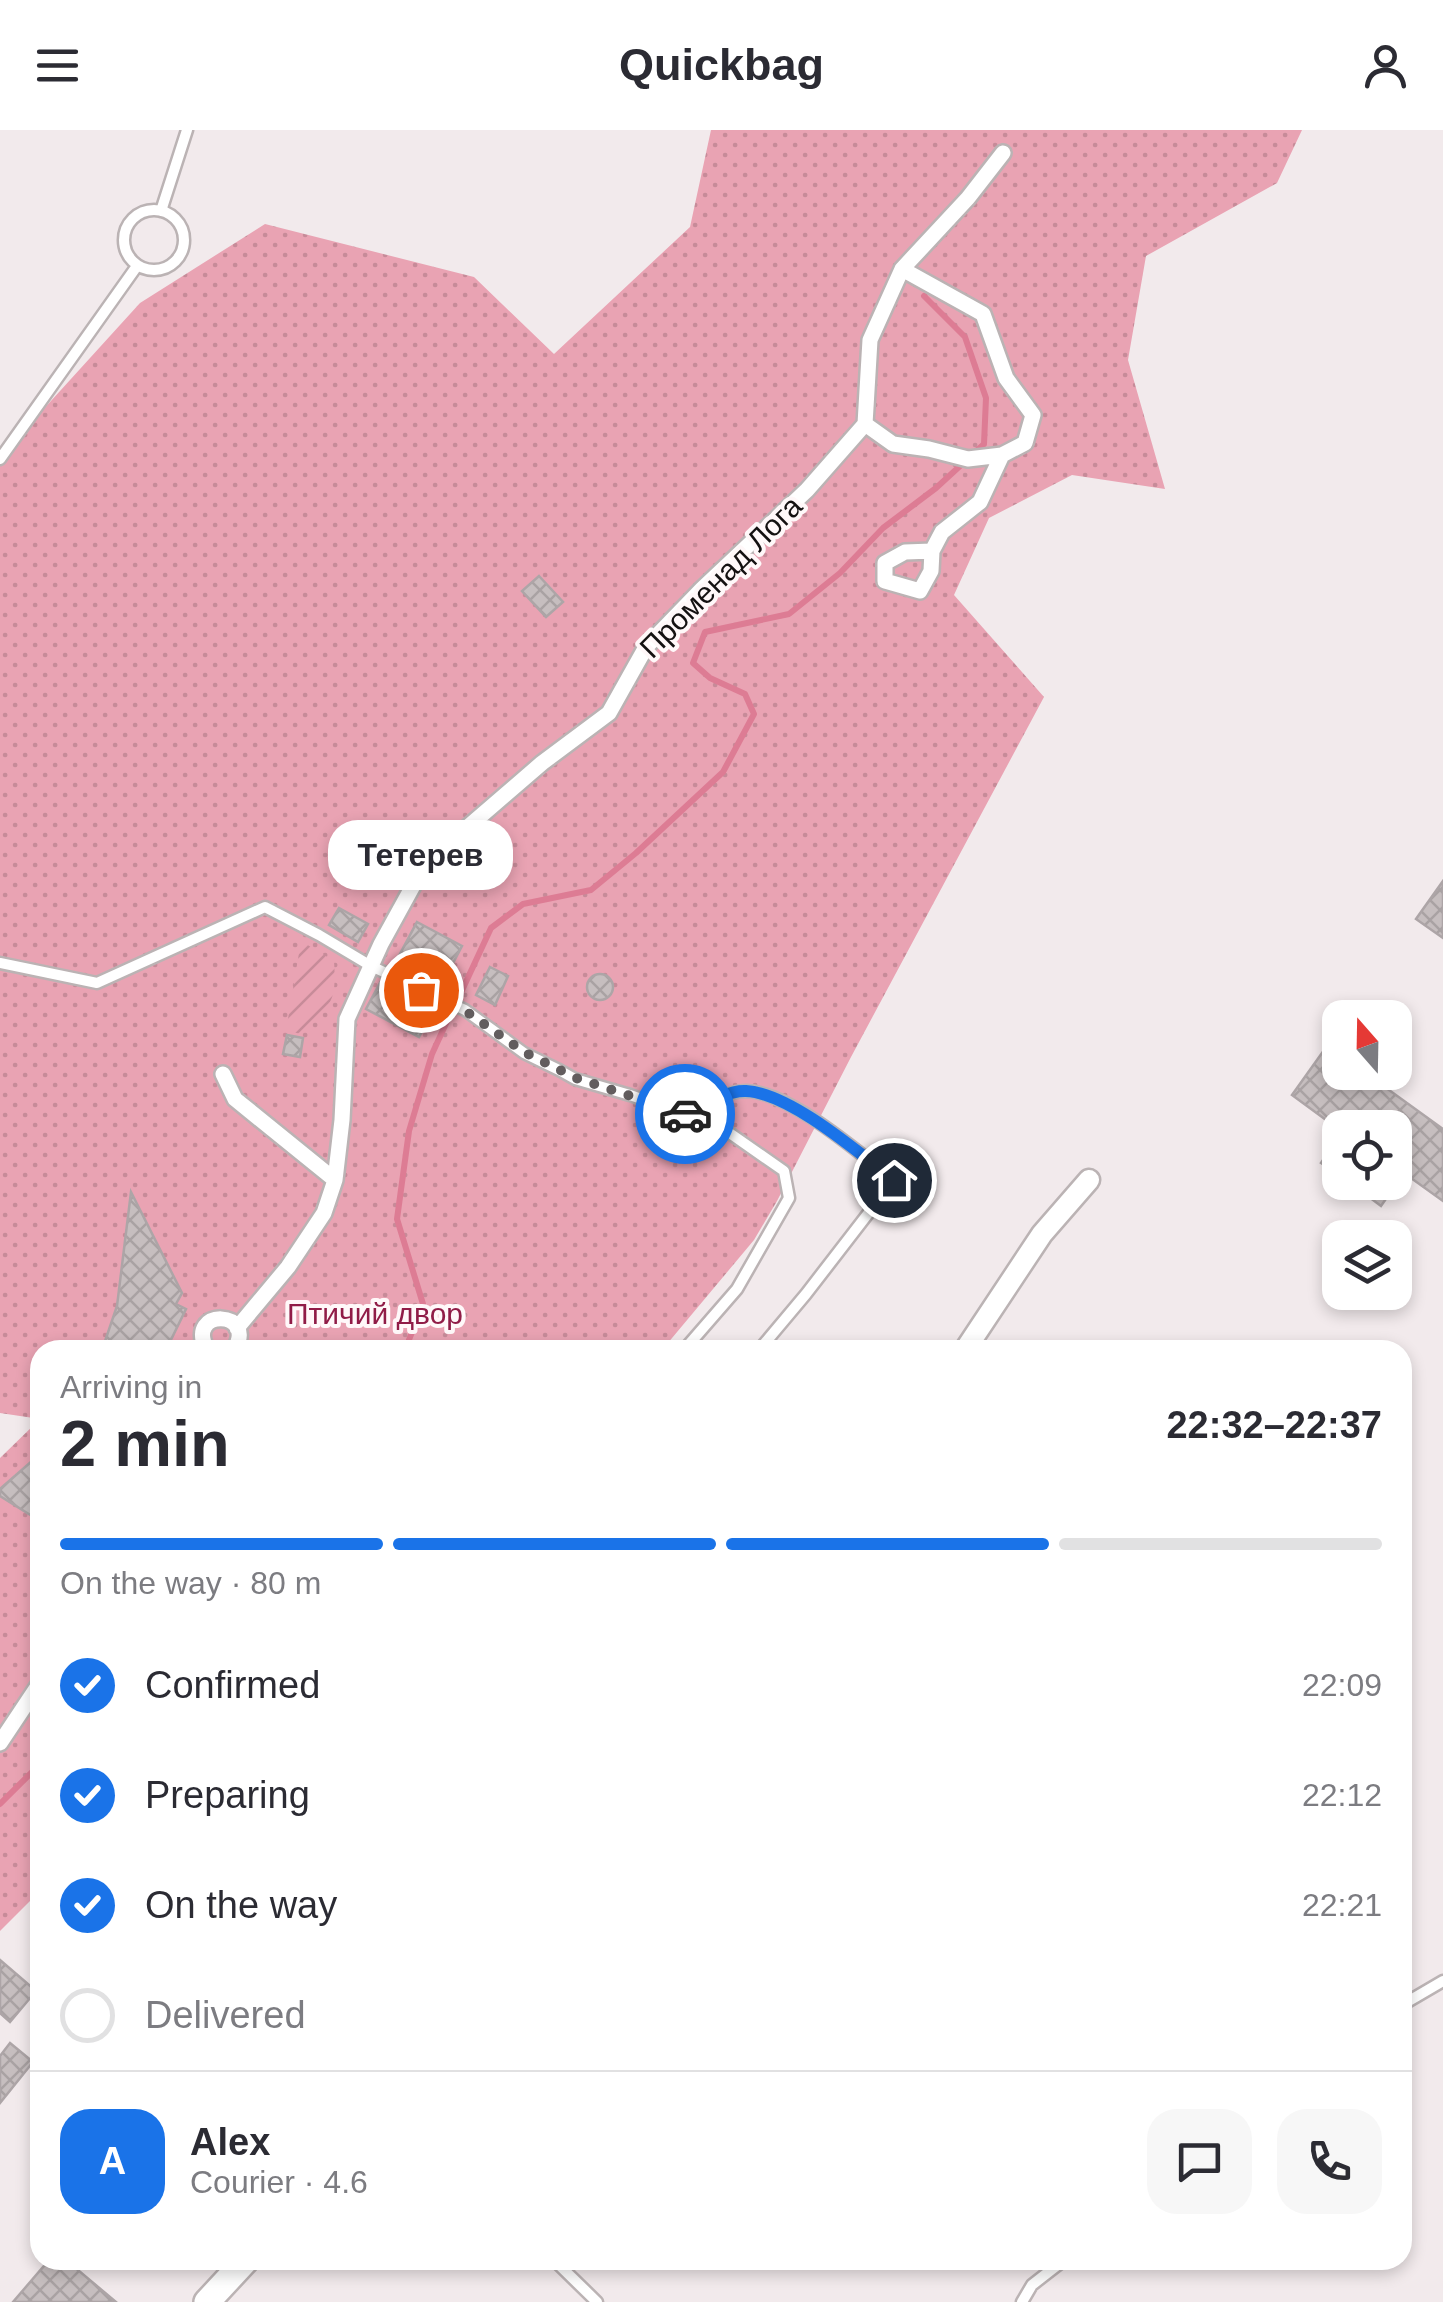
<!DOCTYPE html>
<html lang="en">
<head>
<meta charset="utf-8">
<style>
	:root { --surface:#fff; --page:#f7f7f7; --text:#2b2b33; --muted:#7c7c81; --line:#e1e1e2; --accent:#1a73e8 }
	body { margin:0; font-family:Helvetica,sans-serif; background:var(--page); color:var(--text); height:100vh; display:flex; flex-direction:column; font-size:38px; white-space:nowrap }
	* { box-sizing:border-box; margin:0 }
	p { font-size:32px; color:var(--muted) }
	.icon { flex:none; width:55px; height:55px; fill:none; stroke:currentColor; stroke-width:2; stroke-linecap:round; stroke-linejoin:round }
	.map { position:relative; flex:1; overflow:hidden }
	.side { position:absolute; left:30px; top:1210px; width:1382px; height:930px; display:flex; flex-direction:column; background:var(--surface); border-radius:30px; box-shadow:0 5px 15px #0003 }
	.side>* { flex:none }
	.needle { width:65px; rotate:340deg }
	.fabs { position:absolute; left:1322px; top:870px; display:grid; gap:20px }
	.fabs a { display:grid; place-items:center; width:90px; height:90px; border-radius:20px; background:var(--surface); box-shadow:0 5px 15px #0003; font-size:50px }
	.pin { position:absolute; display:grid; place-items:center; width:85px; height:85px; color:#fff; margin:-42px; border:5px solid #fff; border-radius:50%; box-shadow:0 2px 10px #0007 }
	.courier { position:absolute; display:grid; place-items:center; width:100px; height:100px; margin:-50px; border:8px solid #1a73e8; border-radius:50%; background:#fff; color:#222; box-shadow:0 2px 12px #0007 }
	.bubble { position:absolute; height:70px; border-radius:30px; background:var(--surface); box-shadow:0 5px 15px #0003; font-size:32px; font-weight:700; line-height:70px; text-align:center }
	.head em { font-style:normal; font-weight:700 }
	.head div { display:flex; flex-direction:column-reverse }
	.head { display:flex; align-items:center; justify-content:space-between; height:170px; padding:0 30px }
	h1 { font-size:65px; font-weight:700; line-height:75px }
	.bar { display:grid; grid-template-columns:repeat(4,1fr); gap:15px 10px; align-content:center; height:120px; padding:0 30px }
	.bar i { height:12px; border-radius:8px; background:var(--line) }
	.bar .active { background:var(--accent) }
	.bar p { grid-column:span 4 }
	.line { display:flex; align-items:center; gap:25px; padding:0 30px; border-top:2px solid var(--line) }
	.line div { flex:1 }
	.round { display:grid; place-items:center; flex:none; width:105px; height:105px; border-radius:30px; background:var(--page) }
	ol { padding:0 30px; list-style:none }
	li { display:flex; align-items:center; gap:30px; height:110px }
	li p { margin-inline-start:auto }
	li .icon { padding:10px; border-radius:50%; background:var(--accent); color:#fff; stroke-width:4 }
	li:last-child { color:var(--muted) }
	li i { width:55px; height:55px; border:5px solid var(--line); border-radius:50% }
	header { display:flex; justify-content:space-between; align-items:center; height:130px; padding:0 30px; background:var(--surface); font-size:45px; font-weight:700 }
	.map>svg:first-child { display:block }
	.grass { fill:url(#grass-dots) }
	.garden { fill:url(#garden-furrows) }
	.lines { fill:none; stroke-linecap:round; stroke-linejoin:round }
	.stream { stroke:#dd7c94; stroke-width:6 }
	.building { fill:url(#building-cross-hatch); stroke:#ada5a7; stroke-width:2.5 }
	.service-casing { stroke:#bbb3b4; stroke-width:15 }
	.pedestrian-casing { stroke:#bbb3b4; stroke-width:20 }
	.minor-casing { stroke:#bbb3b4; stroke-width:25 }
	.tertiary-casing { stroke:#bbb3b4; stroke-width:30 }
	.service { stroke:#fff; stroke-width:10 }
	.pedestrian { stroke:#fff; stroke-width:15 }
	.minor { stroke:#fff; stroke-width:20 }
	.tertiary { stroke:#fff; stroke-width:25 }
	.done { stroke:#625d5e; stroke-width:10; stroke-dasharray:0 18 }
	.route { stroke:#1a73e8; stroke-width:12 }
	.labels { text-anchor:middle; stroke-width:8; stroke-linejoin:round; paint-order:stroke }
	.street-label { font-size:30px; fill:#141111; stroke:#fff8f9 }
	.park-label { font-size:30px; fill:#901c47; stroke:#fff8f9 }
</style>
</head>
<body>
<header><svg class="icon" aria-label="menu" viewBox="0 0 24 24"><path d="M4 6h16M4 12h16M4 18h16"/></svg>Quickbag<svg class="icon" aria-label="person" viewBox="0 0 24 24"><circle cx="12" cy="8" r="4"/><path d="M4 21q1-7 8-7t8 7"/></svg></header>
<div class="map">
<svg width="1443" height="2172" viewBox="0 0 1443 2172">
	<defs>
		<pattern id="grass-dots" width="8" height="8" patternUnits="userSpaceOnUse" patternTransform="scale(2.5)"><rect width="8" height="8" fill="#e9a3b3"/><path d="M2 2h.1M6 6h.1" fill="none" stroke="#c78b99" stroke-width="1.8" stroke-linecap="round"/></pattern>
		<pattern id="garden-furrows" width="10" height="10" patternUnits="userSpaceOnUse" patternTransform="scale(2.5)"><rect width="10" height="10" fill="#e9a3b3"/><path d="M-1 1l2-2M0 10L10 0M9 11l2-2" fill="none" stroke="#c78b99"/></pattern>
		<pattern id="building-cross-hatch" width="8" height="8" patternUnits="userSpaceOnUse" patternTransform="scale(2.5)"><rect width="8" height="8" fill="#c6bebf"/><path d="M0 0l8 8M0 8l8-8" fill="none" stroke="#a9a2a3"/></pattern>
	</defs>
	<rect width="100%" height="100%" fill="#f2eaec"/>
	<!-- grass -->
	<path class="grass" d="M711 0H1302L1277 53 1146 126 1128 230 1165 359 1072 345 989 388 954 465 1044 567 851 927 777 1071 754 1110 662 1220H40V1757L30 1771 0 1801V1328L40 1289 0 1283V327L140 173 265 94 474 147 554 224 690 97Z"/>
	<!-- garden -->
	<path class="garden" d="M301 811 334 831C337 875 330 874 302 904L286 901Z"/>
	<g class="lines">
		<!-- stream -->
		<path class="stream" d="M458 869 491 798 523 774 591 760 636 723 723 642 754 584 745 564 710 548 693 533 705 502 789 484 840 443 883 398 936 358 984 314 986 268 965 207 924 166
			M405 1220 423 1174 397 1089 409 1001 432 924 449 887
			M0 1674 40 1634"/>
	</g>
	<!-- building -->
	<path class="building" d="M539 446 563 472 546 487 522 461Z
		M1443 751V808L1416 789Z
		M339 778 368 794 358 812 329 795Z
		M417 792 462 816 440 858 393 837Z
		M490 837 508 846 495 875 476 865Z
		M587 857a13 13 0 1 1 26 0a13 13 0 1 1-26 0Z
		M381 851 431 874 430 876 435 878 419 907 366 879Z
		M287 905 303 908 300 927 283 924Z
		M1327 916 1340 925V942H1364L1443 999V1071L1404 1043 1381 1076 1349 1052H1395V998H1337L1292 965Z
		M1340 1005V1046L1321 1033Z
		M131 1062 182 1163 176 1174 186 1179 166 1220H102L117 1176Z
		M40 1324V1391L0 1366V1359Z
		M0 1830 36 1861 10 1892 0 1883Z
		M10 1913 33 1932 0 1973V1926Z
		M49 2130H66L116 2172H13Z"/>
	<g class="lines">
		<!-- service casing -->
		<g class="service-casing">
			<path id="service" d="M124 110a30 30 0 1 1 60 0a30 30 0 1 1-60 0Z
				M161 81 187 0
				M0 329 137 136
				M0 833 97 853 265 777 319 805 371 836 465 880 524 923 559 940 575 949 630 965 721 997 784 1041 789 1068 737 1159 684 1220
				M688 986C705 976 725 961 746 961 790 962 859 1023 894 1050L806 1164 759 1220
				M1402 1875 1443 1851
				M554 2130 597 2172
				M1022 2172 1032 2155 1064 2130"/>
		</g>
		<!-- pedestrian casing -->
		<g class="pedestrian-casing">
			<path id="pedestrian" d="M865 294 893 314 929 319 968 329 1002 325 1025 313 1033 285 1006 248 983 184 902 139
				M932 421 905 422 885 433V451L920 461 931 441 932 421 942 402 980 372 1002 325
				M223 944 235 969 335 1050
				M237 1198 288 1137 324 1083 335 1050 342 990 347 889 381 814 425 734 542 633 609 583 646 517 702 459 807 360 865 294 870 210 902 139 968 68 1003 23
				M207 1220C184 1177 259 1180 234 1220
				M0 1613 40 1553"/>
		</g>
		<!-- minor casing -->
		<g class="minor-casing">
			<path id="minor" d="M965 1220 1042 1104 1089 1050"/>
		</g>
		<!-- tertiary casing -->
		<g class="tertiary-casing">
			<path id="tertiary" d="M207 2172 246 2130"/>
		</g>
		<!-- service -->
		<use href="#service" class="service"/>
		<!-- pedestrian -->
		<use href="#pedestrian" class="pedestrian"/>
		<!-- minor -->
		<use href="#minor" class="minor"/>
		<!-- tertiary -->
		<use href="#tertiary" class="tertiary"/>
	</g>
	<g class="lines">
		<!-- done -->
		<path class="done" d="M421 860 464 880 524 922 576 948 685 984"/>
		<!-- route -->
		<path class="route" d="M685 984 688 986C706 976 725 960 746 961 790 963 859 1023 894 1050"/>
	</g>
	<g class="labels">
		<!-- street labels -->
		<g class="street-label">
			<text transform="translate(721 447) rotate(-45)" y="10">Променад Лога</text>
		</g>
		<!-- park labels -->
		<g class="park-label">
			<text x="375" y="1194">Птичий двор</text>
		</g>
	</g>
</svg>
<div class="fabs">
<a><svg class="needle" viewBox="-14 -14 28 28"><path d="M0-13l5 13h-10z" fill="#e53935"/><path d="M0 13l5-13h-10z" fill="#7c7c81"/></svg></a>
<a><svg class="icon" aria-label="locate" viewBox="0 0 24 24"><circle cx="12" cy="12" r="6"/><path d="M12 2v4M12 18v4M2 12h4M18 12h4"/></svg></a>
<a><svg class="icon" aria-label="layers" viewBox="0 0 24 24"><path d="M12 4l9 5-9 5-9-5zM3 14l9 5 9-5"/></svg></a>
</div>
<div class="pin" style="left:421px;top:860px;background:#ea580c"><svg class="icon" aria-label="bag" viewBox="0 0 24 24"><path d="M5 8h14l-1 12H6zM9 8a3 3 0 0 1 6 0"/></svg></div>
<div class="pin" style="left:894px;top:1050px;background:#1f2937"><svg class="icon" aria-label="home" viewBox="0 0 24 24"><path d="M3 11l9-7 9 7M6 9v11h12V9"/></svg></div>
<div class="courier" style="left:685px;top:984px"><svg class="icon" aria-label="car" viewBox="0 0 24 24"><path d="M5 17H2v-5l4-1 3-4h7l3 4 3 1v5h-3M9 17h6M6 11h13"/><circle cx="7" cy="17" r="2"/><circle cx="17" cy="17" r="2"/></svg></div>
<div class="bubble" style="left:328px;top:690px;width:185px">Тетерев</div>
<section class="side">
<div class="head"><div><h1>2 min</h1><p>Arriving in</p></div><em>22:32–22:37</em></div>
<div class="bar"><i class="active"></i><i class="active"></i><i class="active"></i><i></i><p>On the way · 80 m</p></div>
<ol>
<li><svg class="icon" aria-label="check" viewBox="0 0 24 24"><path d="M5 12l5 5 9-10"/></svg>Confirmed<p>22:09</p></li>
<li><svg class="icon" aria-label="check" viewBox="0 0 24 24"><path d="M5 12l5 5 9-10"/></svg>Preparing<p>22:12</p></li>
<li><svg class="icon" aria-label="check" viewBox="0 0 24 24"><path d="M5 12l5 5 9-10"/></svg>On the way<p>22:21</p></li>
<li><i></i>Delivered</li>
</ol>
<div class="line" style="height:180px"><b class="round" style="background:var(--accent);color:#fff">A</b><div><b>Alex</b><p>Courier · 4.6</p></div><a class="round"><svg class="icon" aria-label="chat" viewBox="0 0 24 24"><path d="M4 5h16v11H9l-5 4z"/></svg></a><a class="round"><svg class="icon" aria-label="phone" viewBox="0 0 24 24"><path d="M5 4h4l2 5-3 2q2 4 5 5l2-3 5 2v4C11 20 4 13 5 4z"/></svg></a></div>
</section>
</div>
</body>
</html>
